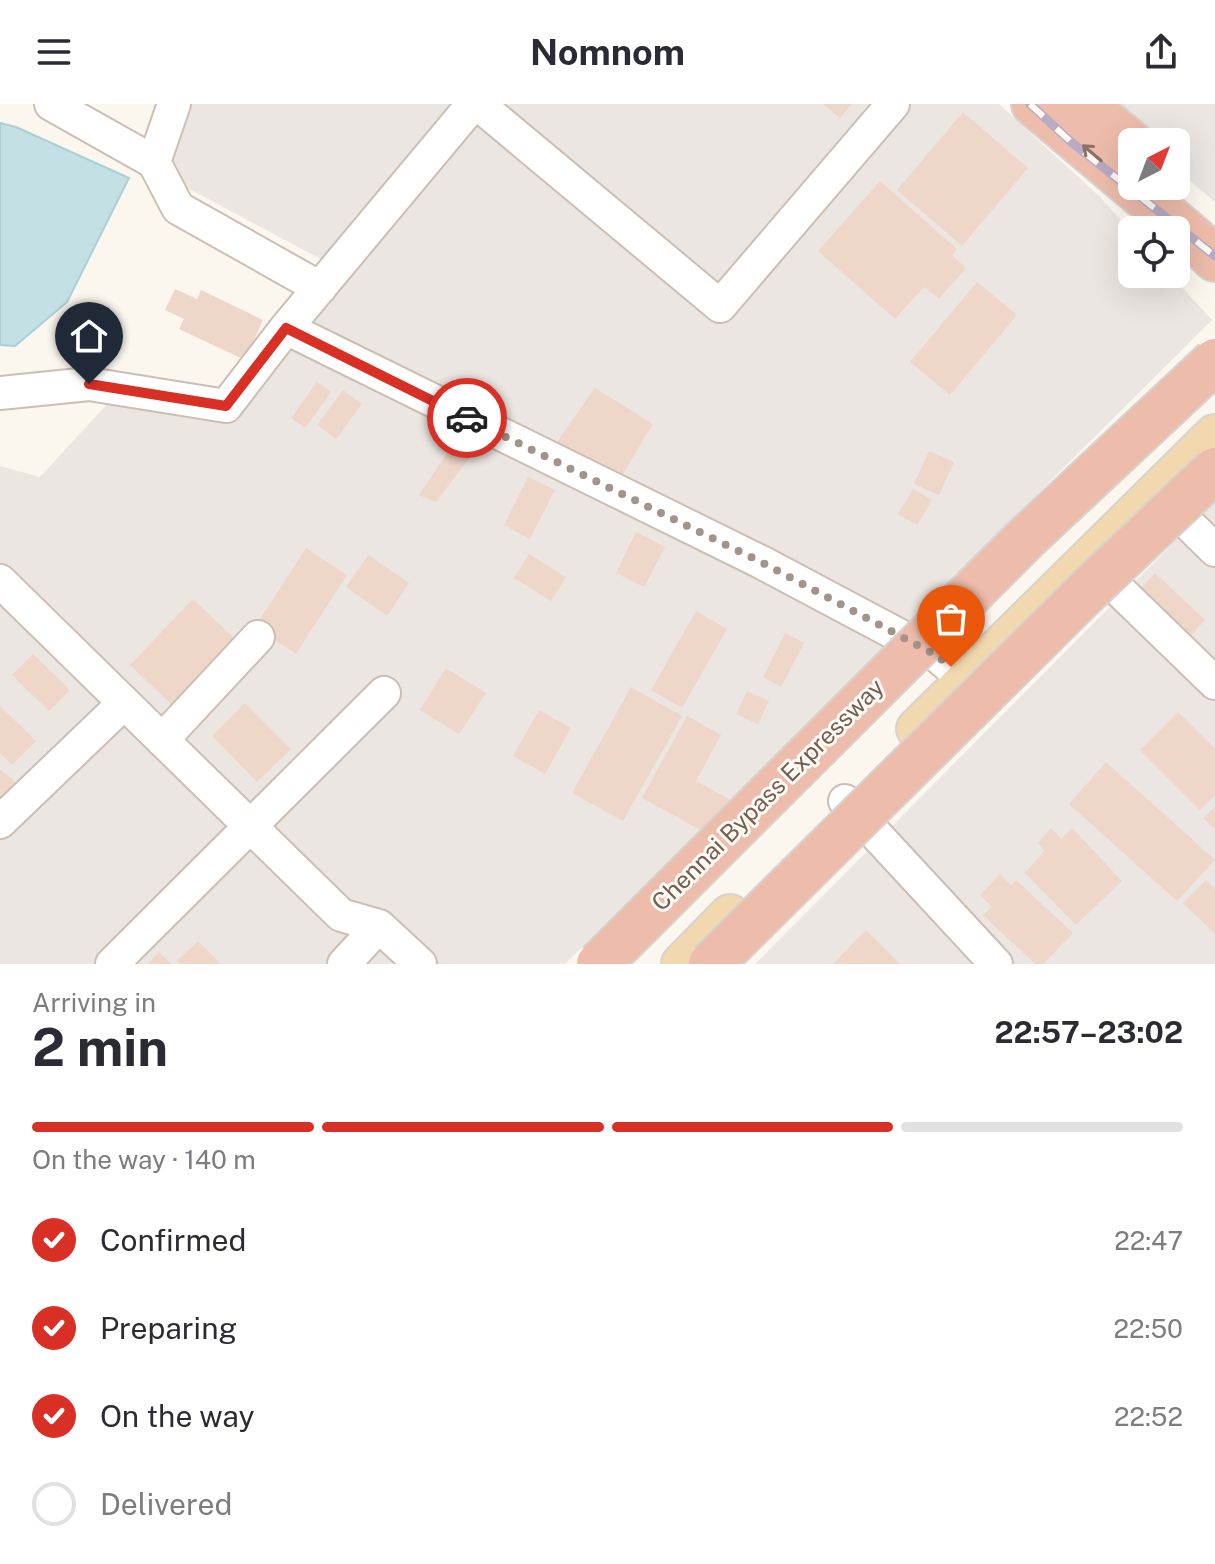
<!DOCTYPE html>
<html lang="en">
<head>
<meta charset="utf-8">
<style>
	:root { --surface:#fff; --page:#f7f7f7; --text:#2b2b33; --muted:#7c7c81; --line:#e1e1e2; --accent:#d93025 }
	body { margin:0; font-family:"Public Sans",sans-serif; background:var(--page); color:var(--text); height:100vh; display:flex; flex-direction:column; font-size:30px; white-space:nowrap }
	* { box-sizing:border-box; margin:0 }
	p { font-size:26px; color:var(--muted) }
	.icon { flex:none; width:44px; height:44px; fill:none; stroke:currentColor; stroke-width:2; stroke-linecap:round; stroke-linejoin:round }
	.map { position:relative; height:860px; overflow:hidden }
	.sheet { display:flex; flex-direction:column; background:var(--surface); flex:1 }
	.sheet>* { flex:none }
	.needle { width:52px; rotate:42deg }
	.tools { position:absolute; left:1118px; top:24px; display:grid; gap:16px }
	.tools a { display:grid; place-items:center; width:72px; height:72px; border-radius:12px; background:var(--surface); box-shadow:0 8px 32px #0002; font-size:40px }
	.pin { position:absolute; display:grid; place-items:center; width:68px; height:68px; color:#fff; margin:-82px -34px; border-radius:50% 50% 50% 0; rotate:-45deg; box-shadow:0 0 8px #0007 }
	.pin .icon { rotate:45deg }
	.courier { position:absolute; display:grid; place-items:center; width:80px; height:80px; margin:-40px; border:6px solid #d93025; border-radius:50%; background:#fff; color:#222; box-shadow:0 2px 10px #0007 }
	.overview em { font-style:normal; font-weight:700 }
	.overview div { display:flex; flex-direction:column-reverse }
	.overview { display:flex; align-items:center; justify-content:space-between; height:136px; padding:0 32px }
	h1 { font-size:52px; font-weight:700; line-height:60px }
	.bar { display:grid; grid-template-columns:repeat(4,1fr); gap:12px 8px; align-content:center; height:96px; padding:0 32px }
	.bar i { height:10px; border-radius:6px; background:var(--line) }
	.bar .active { background:var(--accent) }
	.bar p { grid-column:span 4 }
	ol { padding:0 32px; list-style:none }
	li { display:flex; align-items:center; gap:24px; height:88px }
	li p { margin-inline-start:auto }
	li .icon { padding:8px; border-radius:50%; background:var(--accent); color:#fff; stroke-width:4 }
	li:last-child { color:var(--muted) }
	li i { width:44px; height:44px; border:4px solid var(--line); border-radius:50% }
	header { display:flex; justify-content:space-between; align-items:center; height:104px; padding:0 32px; background:var(--surface); font-size:36px; font-weight:700 }
	.map>svg:first-child { display:block }
	.industrial { fill:#ece6e2 }
	.water { fill:#c3e0e4; stroke:#aacfd5; stroke-width:2 }
	.building { fill:#eed6c8 }
	.lines { fill:none; stroke-linecap:round; stroke-linejoin:round }
	.minor-casing { stroke:#cdbeb3; stroke-width:36 }
	.major-casing { stroke:#d8d2ce; stroke-width:44 }
	.highway-casing { stroke:#d8d2ce; stroke-width:48 }
	.minor { stroke:#fff; stroke-width:32 }
	.major { stroke:#f2d8ae; stroke-width:40 }
	.highway { stroke:#eebcab; stroke-width:44 }
	.rail-casing { stroke:#b9abc6; stroke-width:9 }
	.rail { stroke:#fefaf4; stroke-width:6; stroke-dasharray:18; stroke-linecap:butt }
	.highway-bridge-casing { stroke:#d8d2ce; stroke-width:48; stroke-linecap:butt }
	.highway-bridge { stroke:#eebcab; stroke-width:44 }
	.oneway { stroke:#8d7163 }
	.done { stroke:#a49388; stroke-width:8; stroke-dasharray:0 14.4 }
	.route { stroke:#d93025; stroke-width:10 }
	.labels { text-anchor:middle; stroke-width:6; stroke-linejoin:round; paint-order:stroke }
	.street-label { font-size:24px; fill:#755e51; stroke:#fefaf4 }
</style>
</head>
<body>
<header><svg class="icon" aria-label="menu" viewBox="0 0 24 24"><path d="M4 6h16M4 12h16M4 18h16"/></svg>Nomnom<svg class="icon" aria-label="share" viewBox="0 0 24 24"><path d="M12 15V3M7 8l5-5 5 5M5 13v7h14v-7"/></svg></header>
<div class="map">
<svg width="1215" height="860" viewBox="0 0 1215 860">
	<rect width="100%" height="100%" fill="#fbf6ee"/>
	<!-- industrial -->
	<path class="industrial" d="M180 0H999L1100 93 1132 128V170H1170L1212 216 565 860H0V362L40 373 109 298 231 317 347 169 180 80 155 43Z
		M1100 0H1215V98L1176 65V38H1145Z
		M1215 397V860H755Z"/>
	<!-- water -->
	<path class="water" d="M0 19 16 23 129 74 67 198 15 242 0 241Z"/>
	<!-- building -->
	<path class="building" d="M823 0H852L840 14Z
		M963 8 1028 64 962 142 897 86Z
		M880 77 957 145 952 151 966 164 939 195 924 183 895 215 818 147Z
		M977 178 1017 211 950 291 910 258Z
		M175 185 197 195 201 186 263 216 245 256 179 225 184 215 165 206Z
		M317 278 331 288 305 324 291 314Z
		M595 284 653 320 619 376 556 339Z
		M343 286 362 300 336 335 317 321Z
		M451 343 471 352 436 398 419 391Z
		M929 347 954 358 939 391 914 380Z
		M528 373 555 386 530 435 504 421Z
		M913 385 932 396 917 421 898 410Z
		M636 428 665 443 644 483 616 469Z
		M306 444 347 471 296 550 255 523Z
		M529 450 566 473 551 497 514 474Z
		M368 451 409 479 387 512 346 483Z
		M1155 469 1205 516 1189 534 1138 487Z
		M193 495 237 537 174 603 130 561Z
		M696 507 727 525 682 604 651 586Z
		M785 529 804 539 781 583 763 573Z
		M33 550 70 586 49 607 12 571Z
		M446 564 486 589 459 630 420 606Z
		M631 583 682 612 623 717 572 689Z
		M747 587 769 597 758 620 736 610Z
		M245 599 291 645 257 678 212 632Z
		M0 602 36 637 12 661 0 649Z
		M539 606 571 624 545 670 513 652Z
		M1178 608 1215 645V691L1200 706 1140 646Z
		M687 612 721 631 696 677 738 700 719 736 642 694Z
		M1106 658 1215 756 1177 797 1069 700Z
		M0 665 15 678 0 695Z
		M1215 702V725L1203 714Z
		M1051 724 1061 735 1072 724 1122 777 1076 821 1025 769 1044 747 1038 739Z
		M1000 770 1011 781 1016 776 1073 829 1043 860H1035L983 811 992 803 980 791Z
		M1206 776 1215 785V830L1183 799Z
		M866 826 900 860H833Z
		M198 837 221 860H180L177 857Z
		M159 848 171 860H148Z"/>
	<g class="lines">
		<!-- minor casing -->
		<g class="minor-casing">
			<path id="minor" d="M51 0 154 58
				M174 0 154 58 178 104 320 184
				M478 0 720 202 893 0
				M286 224 761 458 936 551 966 576
				M0 289 89 280 226 302 286 224 473 0
				M1158 390 1215 446
				M1088 456 1215 579
				M0 477 341 811 379 822 420 860
				M162 636 258 533
				M845 697 996 860
				M0 718 124 599
				M112 860 384 589
				M344 860 379 822"/>
		</g>
		<!-- major casing -->
		<g class="major-casing">
			<path id="major" d="M917 625 1215 331
				M682 860 730 811"/>
		</g>
		<!-- highway casing -->
		<g class="highway-casing">
			<path id="highway" d="M1034 0 1192 133 1215 155
				M1084 0 1132 40"/>
		</g>
		<!-- minor -->
		<use href="#minor" class="minor"/>
		<!-- major -->
		<use href="#major" class="major"/>
		<!-- highway -->
		<use href="#highway" class="highway"/>
		<!-- rail casing -->
		<g class="rail-casing">
			<path id="rail" d="M1030 0 1070 37 1215 152"/>
		</g>
		<!-- rail -->
		<use href="#rail" class="rail"/>
		<!-- highway-bridge casing -->
		<g class="highway-bridge-casing">
			<path id="highway-bridge" d="M599 860 1026 434 1215 257
				M711 860 1084 490 1215 366"/>
		</g>
		<!-- highway-bridge -->
		<use href="#highway-bridge" class="highway-bridge"/>
	</g>
	<!-- one-way arrows -->
	<defs><path id="oneway-shaft" d="M-6 0H5M1.5-3L5.5 0L1.5 3" fill="none" stroke-width="1.6" stroke-linecap="round" stroke-linejoin="round" transform="scale(2)"/></defs>
	<use class="oneway" href="#oneway-shaft" transform="translate(1092 49) rotate(-140)"/>
	<g class="lines">
		<!-- done -->
		<path class="done" d="M467 314 761 458 936 551 951 563"/>
		<!-- route -->
		<path class="route" d="M89 280 226 302 286 224 467 314"/>
	</g>
	<g class="labels">
		<!-- street labels -->
		<g class="street-label">
			<text transform="translate(768 691) rotate(-45)" y="8">Chennai Bypass Expressway</text>
		</g>
	</g>
</svg>
<div class="tools">
<a><svg class="needle" viewBox="-14 -14 28 28"><path d="M0-13l5 13h-10z" fill="#e53935"/><path d="M0 13l5-13h-10z" fill="#7c7c81"/></svg></a>
<a><svg class="icon" aria-label="locate" viewBox="0 0 24 24"><circle cx="12" cy="12" r="6"/><path d="M12 2v4M12 18v4M2 12h4M18 12h4"/></svg></a>
</div>
<div class="pin" style="left:951px;top:563px;background:#ea580c"><svg class="icon" aria-label="bag" viewBox="0 0 24 24"><path d="M5 8h14l-1 12H6zM9 8a3 3 0 0 1 6 0"/></svg></div>
<div class="pin" style="left:89px;top:280px;background:#1f2937"><svg class="icon" aria-label="home" viewBox="0 0 24 24"><path d="M3 11l9-7 9 7M6 9v11h12V9"/></svg></div>
<div class="courier" style="left:467px;top:314px"><svg class="icon" aria-label="car" viewBox="0 0 24 24"><path d="M5 17H2v-5l4-1 3-4h7l3 4 3 1v5h-3M9 17h6M6 11h13"/><circle cx="7" cy="17" r="2"/><circle cx="17" cy="17" r="2"/></svg></div>
</div>
<section class="sheet">
<div class="overview"><div><h1>2 min</h1><p>Arriving in</p></div><em>22:57–23:02</em></div>
<div class="bar"><i class="active"></i><i class="active"></i><i class="active"></i><i></i><p>On the way · 140 m</p></div>
<ol>
<li><svg class="icon" aria-label="check" viewBox="0 0 24 24"><path d="M5 12l5 5 9-10"/></svg>Confirmed<p>22:47</p></li>
<li><svg class="icon" aria-label="check" viewBox="0 0 24 24"><path d="M5 12l5 5 9-10"/></svg>Preparing<p>22:50</p></li>
<li><svg class="icon" aria-label="check" viewBox="0 0 24 24"><path d="M5 12l5 5 9-10"/></svg>On the way<p>22:52</p></li>
<li><i></i>Delivered</li>
</ol>
</section>
</body>
</html>
